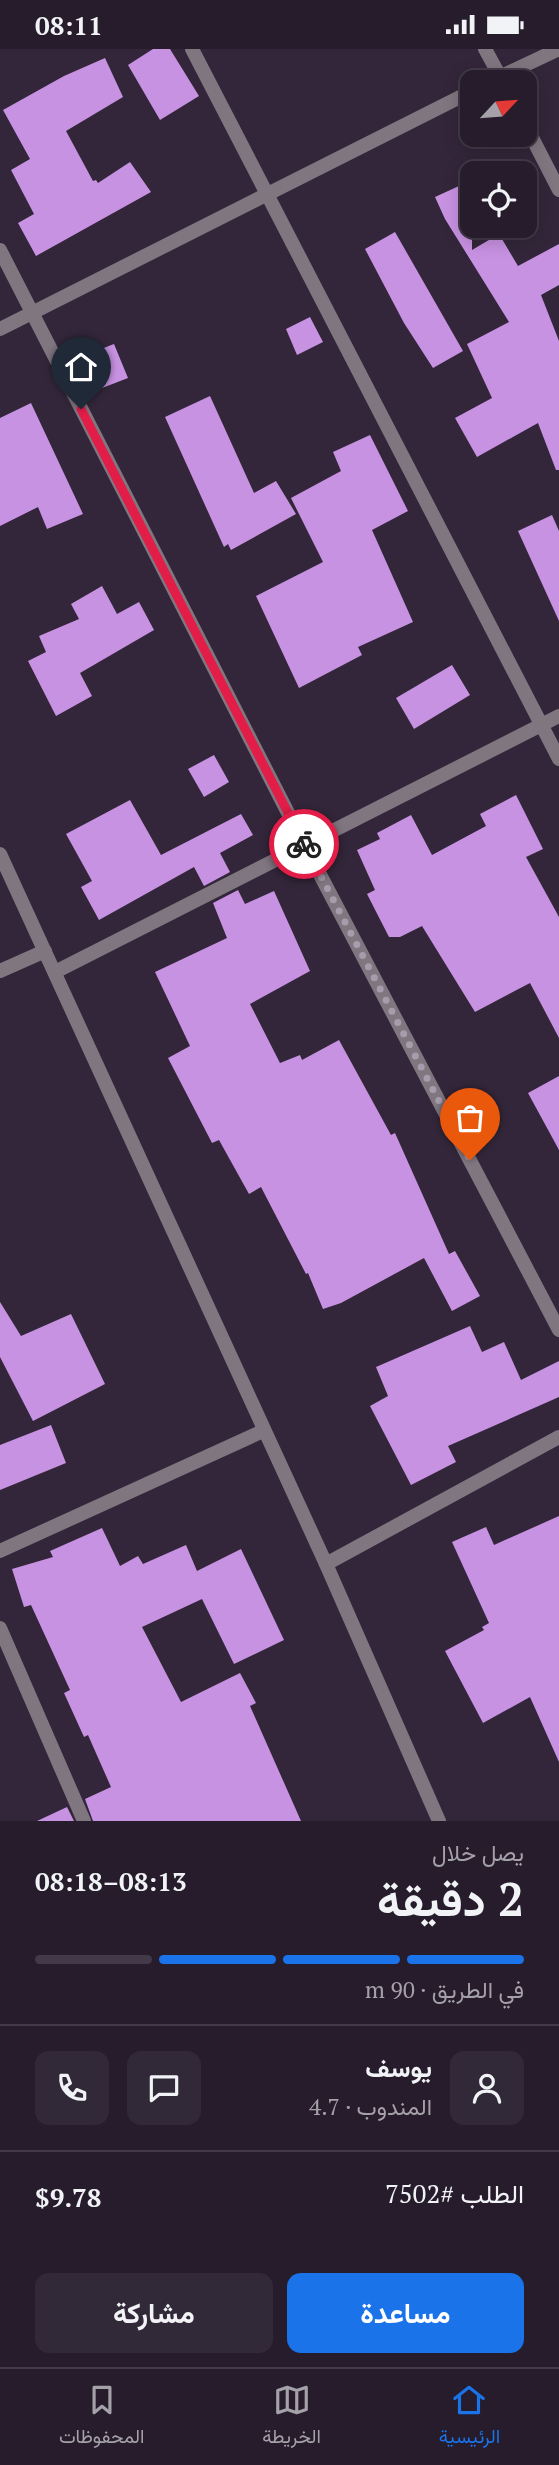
<!DOCTYPE html>
<html lang="ar">
<head>
<meta charset="utf-8">
<style>
	:root { --surface:#261c2c; --page:#322938; --text:#f1f3f6; --muted:#a4a1a9; --line:#423a48; --accent:#1a73e8 }
	body { margin:0; font-family:"PT Serif",Vazirmatn,serif; background:var(--page); color:var(--text); direction:rtl; height:100vh; display:flex; flex-direction:column; font-size:26px; white-space:nowrap }
	* { box-sizing:border-box; margin:0 }
	p { font-size:23px; color:var(--muted) }
	.icon { flex:none; width:38px; height:38px; fill:none; stroke:currentColor; stroke-width:2; stroke-linecap:round; stroke-linejoin:round }
	.map { position:relative; height:1772px; overflow:hidden; direction:ltr }
	.details { display:flex; flex-direction:column; background:var(--surface); flex:1 }
	.details>* { flex:none }
	.needle { width:46px; rotate:64deg }
	.controls { position:absolute; left:460px; top:21px; display:grid; gap:14px }
	.controls a { display:grid; place-items:center; width:77px; height:77px; border-radius:14px; background:var(--surface); box-shadow:0 4px 18px #0003,0 0 0 2px var(--line); font-size:35px }
	.pin { position:absolute; display:grid; place-items:center; width:60px; height:60px; color:#fff; margin:-72px -30px; border-radius:50% 50% 50% 0; rotate:-45deg; box-shadow:0 0 7px #0007 }
	.pin .icon { rotate:45deg }
	.courier { position:absolute; display:grid; place-items:center; width:70px; height:70px; margin:-35px; border:5px solid #e11d48; border-radius:50%; background:#fff; color:#222; box-shadow:0 2px 9px #0007 }
	.overview em { font-style:normal; font-weight:700 }
	.overview div { display:flex; flex-direction:column-reverse }
	.overview { display:flex; align-items:center; justify-content:space-between; height:119px; padding:0 35px }
	h1 { font-size:46px; font-weight:700; line-height:52px }
	.bar { display:grid; grid-template-columns:repeat(4,1fr); gap:10px 7px; align-content:center; height:84px; padding:0 35px }
	.bar i { height:9px; border-radius:5px; background:var(--line) }
	.bar .on { background:var(--accent) }
	.bar p { grid-column:span 4 }
	.line { display:flex; align-items:center; gap:18px; padding:0 35px; border-top:2px solid var(--line) }
	.line div { flex:1 }
	.round { display:grid; place-items:center; flex:none; width:74px; height:74px; border-radius:14px; background:var(--page) }
	.button { display:flex; gap:14px; margin-top:auto; padding:14px 35px }
	.button a { flex:1; height:80px; border-radius:14px; background:var(--accent); color:#fff; font-size:28px; font-weight:700; line-height:80px; text-align:center }
	.button a+a { background:var(--page); color:var(--text) }
	.status { display:flex; justify-content:space-between; align-items:center; height:49px; padding:0 35px; background:var(--surface); direction:ltr }
	.status svg { height:19px; fill:currentColor }
	.tabs { display:flex; justify-content:space-around; align-items:center; height:98px; border-top:2px solid var(--line); background:var(--surface); font-size:19px; color:var(--muted) }
	.tabs a { display:grid; justify-items:center; gap:4px }
	.tabs .on { color:var(--accent) }
	.map>svg:first-child { display:block }
	.building { fill:#c892e2 }
	.lines { fill:none; stroke-linecap:round; stroke-linejoin:round }
	.minor { stroke:#807680; stroke-width:14 }
	.tertiary { stroke:#807680; stroke-width:14 }
	.done { stroke:#a69cac; stroke-width:7; stroke-dasharray:0 12.6 }
	.route { stroke:#e11d48; stroke-width:9 }
</style>
</head>
<body>
<div class="status"><b>08:11</b><svg viewBox="0 0 49 12"><path d="M0 12V9h3v3zM5 12V6h3v6zM10 12V3h3v9zM15 12V0h3v12zM26 1h20v11H26zM47 4h2v5h-2z"/></svg></div>
<div class="map">
<svg width="559" height="1772" viewBox="0 0 559 1772">
	<rect width="100%" height="100%" fill="#33263a"/>
	<!-- building -->
	<path class="building" d="M153 0H170L199 47 160 71 128 16Z
		M105 9 123 48 66 82 93 132 96 131 98 134 130 113 151 143 36 207 18 174 34 165 11 121 30 110 3 61 64 27Z
		M472 131V201L499 185 518 217 559 195V236L541 246 559 292V421H556L538 374 477 408 455 369 492 349 467 295 509 273 445 170 435 148Z
		M395 183 463 302 433 319 404 274 365 200Z
		M310 268 323 293 297 306 286 280Z
		M114 295 128 329 97 341 83 307Z
		M210 347 254 444 276 432 296 465 231 501 228 495 224 498 165 368Z
		M31 354 83 465 47 480 38 458 0 477V369Z
		M370 386 408 462 372 481 413 573 358 598 362 606 299 639 256 547 323 513 291 449 341 422 333 403Z
		M552 466 559 482V572L518 482Z
		M102 537 117 565 139 553 154 581 80 624 92 647 56 667 28 612 46 603 39 587 79 570 71 555Z
		M452 616 470 646 414 680 396 649Z
		M214 706 229 733 204 748 188 720Z
		M516 746 543 800 526 808 559 868V989L530 934 475 963 422 877 400 888H389L367 845 375 841 357 801 380 790 377 784 411 766 432 806 486 777 480 765Z
		M130 751 161 806 241 765 253 786 220 804 230 823 204 837 194 818 99 871 81 838 92 832 66 785Z
		M238 841 245 855 274 842 310 922 250 955 280 1014 300 1006 302 1011 339 991 391 1086 395 1084 449 1205 455 1202 480 1247 452 1262 424 1209 341 1254 323 1260 308 1224 306 1225 261 1138 249 1145 219 1091 212 1094 168 1009 190 997 155 923 227 889 213 854Z
		M559 1027V1101L528 1044Z
		M0 1253 21 1287 71 1265 105 1335 33 1372 0 1308Z
		M470 1277 482 1303 504 1293 521 1331 559 1312V1348L448 1397 456 1413 411 1436 370 1357 388 1347 376 1318Z
		M51 1376 66 1414 0 1441V1396Z
		M559 1467V1713L530 1648 483 1674 445 1602 484 1581 482 1578 489 1574 452 1493 486 1478 494 1496Z
		M102 1479 120 1517 138 1507 143 1515 186 1496 197 1522 241 1500 284 1591 234 1615 202 1550 142 1578 181 1653 240 1624 256 1654 250 1657 301 1772H93L85 1750 111 1738 88 1686 84 1688 64 1644 70 1641 31 1556 24 1558 12 1520 53 1508 50 1502Z
		M67 1758 74 1772H37Z"/>
	<g class="lines">
		<!-- minor -->
		<path class="minor" d="M192 0 559 710
			M485 0 503 33
			M489 33 559 0
			M525 75 559 141
			M0 201 305 797 559 1281
			M0 280 472 42
			M0 922 45 902
			M55 923 559 667
			M0 1502 263 1382
			M326 1515 559 1388
			M0 1579 84 1772"/>
		<!-- tertiary -->
		<path class="tertiary" d="M0 805 326 1515 439 1772"/>
	</g>
	<g class="lines">
		<!-- done -->
		<path class="done" d="M304 795 470 1111"/>
		<!-- route -->
		<path class="route" d="M81 360 304 795"/>
	</g>
</svg>
<div class="controls">
<a><svg class="needle" viewBox="-14 -14 28 28"><path d="M0-13l5 13h-10z" fill="#e53935"/><path d="M0 13l5-13h-10z" fill="#a4a1a9"/></svg></a>
<a><svg class="icon" aria-label="locate" viewBox="0 0 24 24"><circle cx="12" cy="12" r="6"/><path d="M12 2v4M12 18v4M2 12h4M18 12h4"/></svg></a>
</div>
<div class="pin" style="left:470px;top:1111px;background:#ea580c"><svg class="icon" aria-label="bag" viewBox="0 0 24 24"><path d="M5 8h14l-1 12H6zM9 8a3 3 0 0 1 6 0"/></svg></div>
<div class="pin" style="left:81px;top:360px;background:#1f2937"><svg class="icon" aria-label="home" viewBox="0 0 24 24"><path d="M3 11l9-7 9 7M6 9v11h12V9"/></svg></div>
<div class="courier" style="left:304px;top:795px"><svg class="icon" aria-label="bike" viewBox="0 0 24 24"><circle cx="6" cy="16" r="4"/><circle cx="18" cy="16" r="4"/><path d="M6 16l4-8h5l3 8M10 8l3 8H6M13 5h3"/></svg></div>
</div>
<section class="details">
<div class="overview"><div><h1>2 دقيقة</h1><p>يصل خلال</p></div><em>08:13–08:18</em></div>
<div class="bar"><i class="on"></i><i class="on"></i><i class="on"></i><i></i><p>في الطريق · 90 m</p></div>
<div class="line" style="height:126px"><a class="round"><svg class="icon" aria-label="person" viewBox="0 0 24 24"><circle cx="12" cy="8" r="4"/><path d="M4 21q1-7 8-7t8 7"/></svg></a><div><b>يوسف</b><p>المندوب · 4.7</p></div><a class="round"><svg class="icon" aria-label="chat" viewBox="0 0 24 24"><path d="M4 5h16v11H9l-5 4z"/></svg></a><a class="round"><svg class="icon" aria-label="phone" viewBox="0 0 24 24"><path d="M5 4h4l2 5-3 2q2 4 5 5l2-3 5 2v4C11 20 4 13 5 4z"/></svg></a></div>
<div class="line" style="height:91px"><div>الطلب #7502</div><b>$9.78</b></div>
<div class="button"><a>مساعدة</a><a>مشاركة</a></div>
</section>
<nav class="tabs">
<a class="on"><svg class="icon" aria-label="home" viewBox="0 0 24 24"><path d="M3 11l9-7 9 7M6 9v11h12V9"/></svg>الرئيسية</a>
<a><svg class="icon" aria-label="map" viewBox="0 0 24 24"><path d="M3 6l6-2 6 2 6-2v14l-6 2-6-2-6 2zM9 4v14M15 6v14"/></svg>الخريطة</a>
<a><svg class="icon" aria-label="saved" viewBox="0 0 24 24"><path d="M7 4h10v16l-5-4-5 4z"/></svg>المحفوظات</a>
</nav>
</body>
</html>
